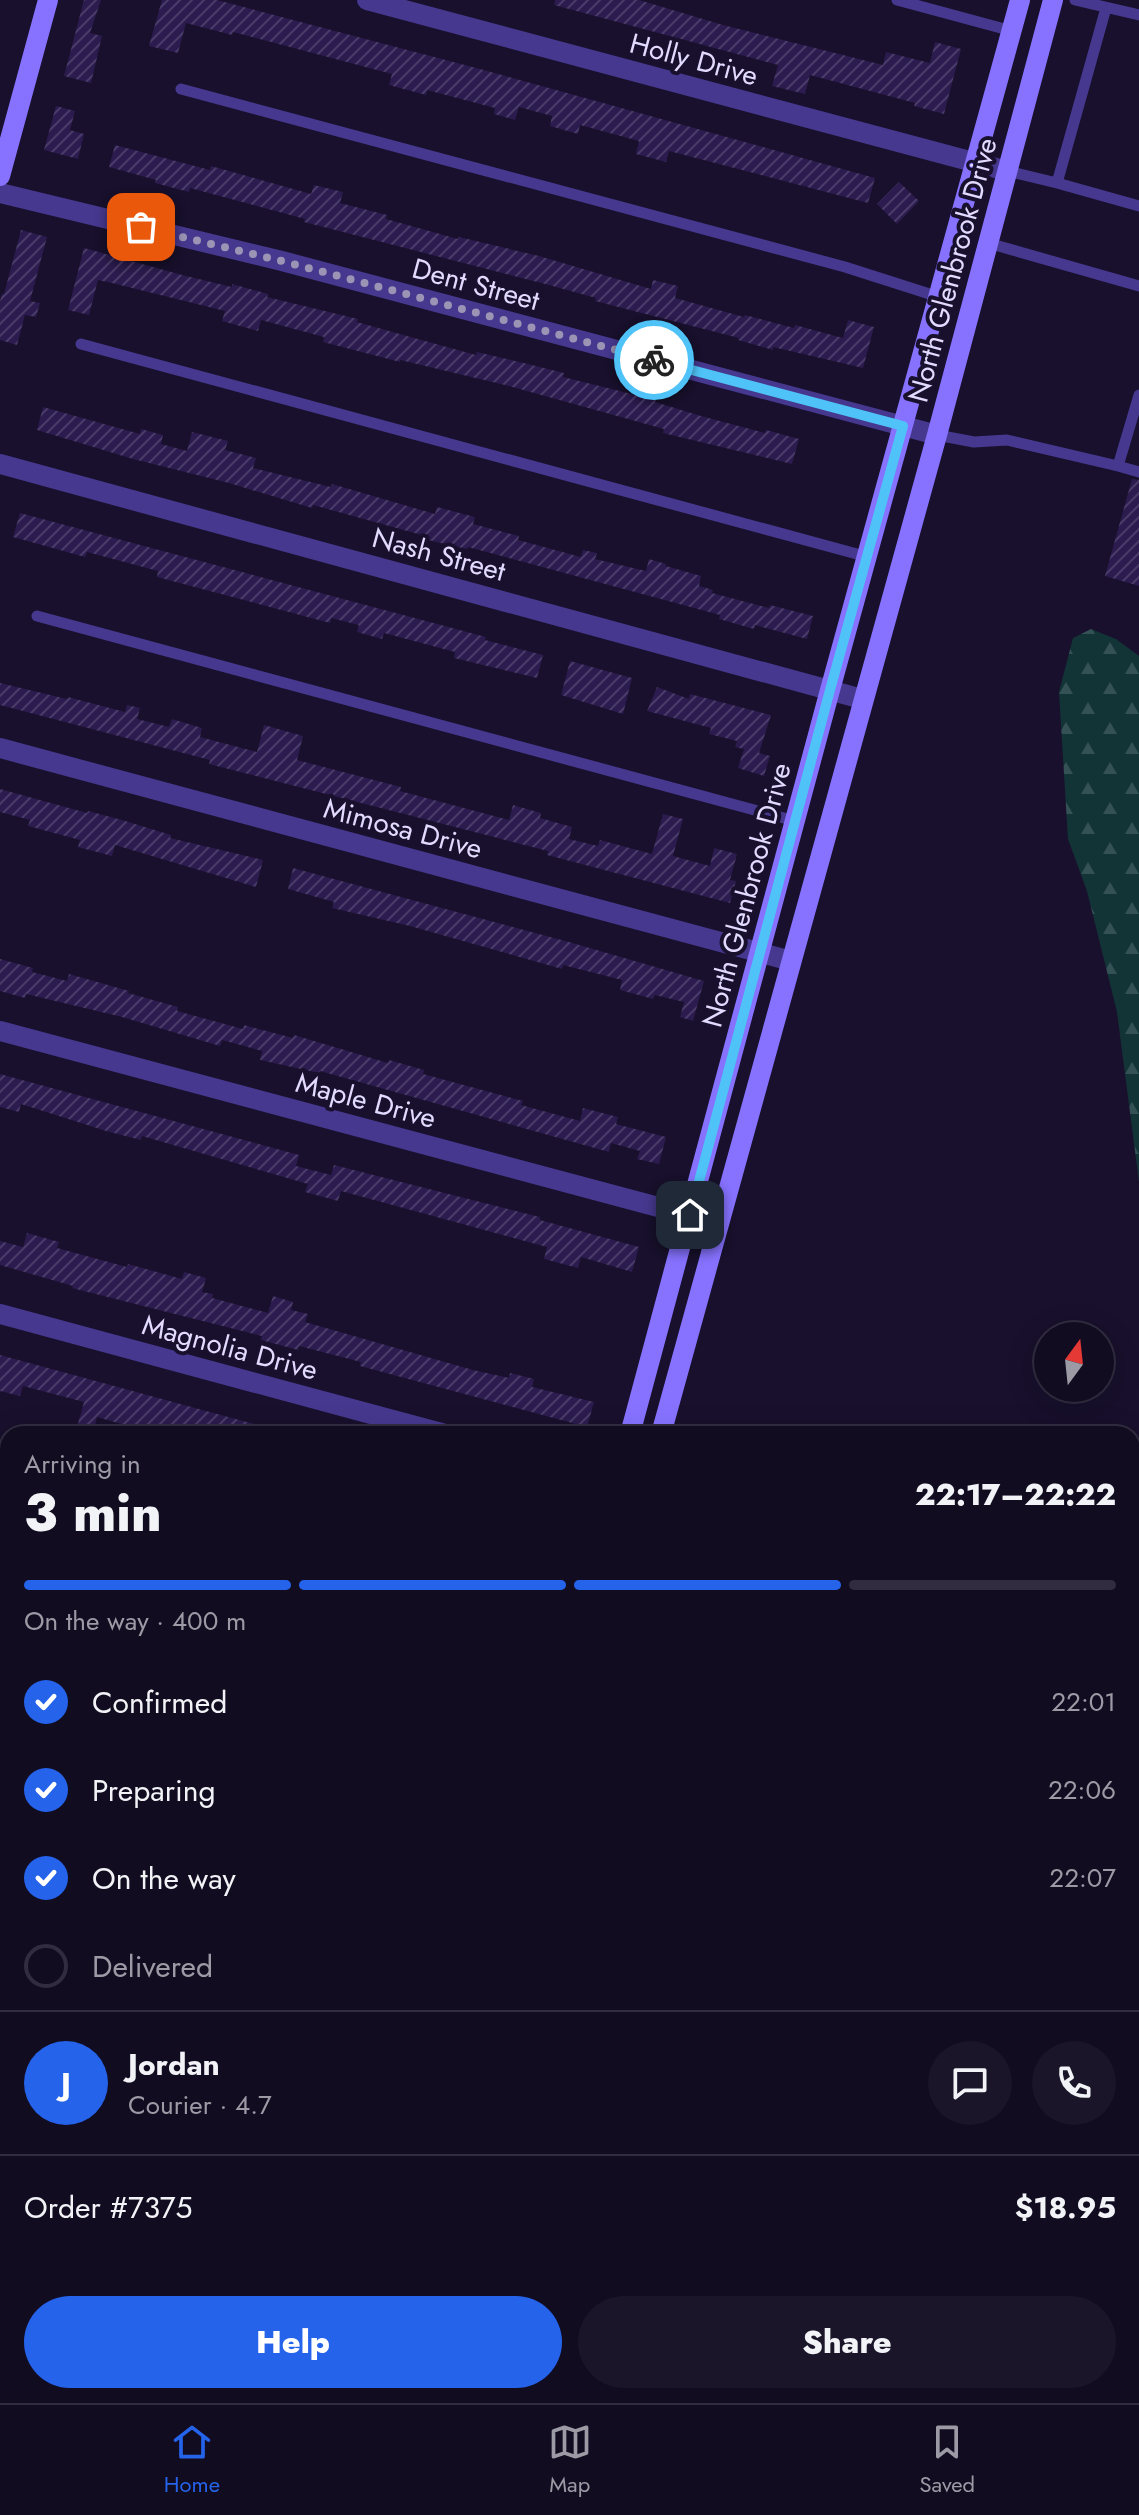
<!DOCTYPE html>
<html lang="en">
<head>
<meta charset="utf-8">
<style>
	:root { --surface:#120c21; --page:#1b152a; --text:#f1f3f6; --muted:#9c9ba5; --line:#312c3f; --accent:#2563eb }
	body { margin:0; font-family:Jost,sans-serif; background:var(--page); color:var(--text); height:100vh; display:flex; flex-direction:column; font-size:30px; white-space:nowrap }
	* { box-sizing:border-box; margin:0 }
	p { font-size:26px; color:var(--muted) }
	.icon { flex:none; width:44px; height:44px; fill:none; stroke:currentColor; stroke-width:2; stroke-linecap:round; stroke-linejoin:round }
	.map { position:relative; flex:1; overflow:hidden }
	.sheet { position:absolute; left:0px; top:1426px; width:1140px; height:978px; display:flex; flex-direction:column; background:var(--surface); border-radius:24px 24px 0 0; box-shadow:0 8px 32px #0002,0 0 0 2px var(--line) }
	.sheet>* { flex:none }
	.needle { width:52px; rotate:15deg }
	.fabs { position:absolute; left:1034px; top:1322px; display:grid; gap:16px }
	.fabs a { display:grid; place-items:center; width:80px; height:80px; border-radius:50%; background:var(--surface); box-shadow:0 8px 32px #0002,0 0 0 2px var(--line); font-size:40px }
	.pin { position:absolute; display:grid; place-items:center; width:68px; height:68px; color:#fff; margin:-34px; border-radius:16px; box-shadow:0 4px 12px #0006 }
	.courier { position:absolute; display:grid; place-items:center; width:80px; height:80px; margin:-40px; border:6px solid #4fc3f7; border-radius:50%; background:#fff; color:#222; box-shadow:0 2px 10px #0007 }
	.headline em { font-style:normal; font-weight:800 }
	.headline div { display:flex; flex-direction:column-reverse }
	.headline { display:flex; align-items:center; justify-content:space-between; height:136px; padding:0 24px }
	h1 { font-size:52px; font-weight:800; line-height:60px }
	.bar { display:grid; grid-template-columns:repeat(4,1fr); gap:12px 8px; align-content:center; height:96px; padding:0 24px }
	.bar i { height:10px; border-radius:6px; background:var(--line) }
	.bar .active { background:var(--accent) }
	.bar p { grid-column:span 4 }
	.line { display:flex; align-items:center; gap:20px; padding:0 24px; border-top:2px solid var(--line) }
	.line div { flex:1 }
	.round { display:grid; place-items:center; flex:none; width:84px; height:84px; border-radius:42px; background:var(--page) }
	ol { padding:0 24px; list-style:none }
	li { display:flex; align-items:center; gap:24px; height:88px }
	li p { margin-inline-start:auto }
	li .icon { padding:8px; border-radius:50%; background:var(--accent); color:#fff; stroke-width:4 }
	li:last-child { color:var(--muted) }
	li i { width:44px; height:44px; border:4px solid var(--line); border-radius:50% }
	.action { display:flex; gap:16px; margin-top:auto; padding:16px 24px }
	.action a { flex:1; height:92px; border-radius:48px; background:var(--accent); color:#fff; font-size:32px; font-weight:800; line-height:92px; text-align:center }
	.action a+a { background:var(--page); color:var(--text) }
	.tabs { display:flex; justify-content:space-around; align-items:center; height:112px; border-top:2px solid var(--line); background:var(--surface); font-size:22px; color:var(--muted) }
	.tabs a { display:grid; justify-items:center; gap:4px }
	.tabs .active { color:var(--accent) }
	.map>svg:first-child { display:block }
	.forest { fill:url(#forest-firs) }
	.building { fill:url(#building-hatch) }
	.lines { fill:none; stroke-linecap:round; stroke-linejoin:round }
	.path { stroke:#2abcc4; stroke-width:3; stroke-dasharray:4 6; stroke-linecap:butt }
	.lane { stroke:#46388e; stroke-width:11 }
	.street { stroke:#46388e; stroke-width:20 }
	.secondary { stroke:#8672ff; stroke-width:20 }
	.tram { stroke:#07c9ff; stroke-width:2 }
	.rail-casing { stroke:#07c9ff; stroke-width:8 }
	.rail { stroke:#18102c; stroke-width:5; stroke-dasharray:15; stroke-linecap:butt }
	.done { stroke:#9c94b5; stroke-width:8; stroke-dasharray:0 14.4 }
	.route { stroke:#4fc3f7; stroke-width:10 }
	.labels { text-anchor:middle; stroke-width:8; stroke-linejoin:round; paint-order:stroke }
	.street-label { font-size:28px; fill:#e3dbff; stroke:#18102c }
</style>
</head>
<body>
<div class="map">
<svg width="1139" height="2403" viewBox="0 0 1139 2403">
	<defs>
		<pattern id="forest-firs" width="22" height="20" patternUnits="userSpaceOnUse" patternTransform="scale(2)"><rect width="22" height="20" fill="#123437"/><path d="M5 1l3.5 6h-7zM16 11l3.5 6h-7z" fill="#345155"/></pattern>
		<pattern id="building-hatch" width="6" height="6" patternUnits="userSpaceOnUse" patternTransform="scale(2)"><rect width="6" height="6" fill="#2b1b4e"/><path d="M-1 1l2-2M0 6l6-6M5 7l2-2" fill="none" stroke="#4a3c69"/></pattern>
	</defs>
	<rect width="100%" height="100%" fill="#18102c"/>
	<!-- forest -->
	<path class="forest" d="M1091 629 1116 639 1139 656V1182L1117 1012 1087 891 1068 839 1059 692 1073 638Z"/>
	<!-- building -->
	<path class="building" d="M84 0H101L90 33 102 36 91 83 64 76Z
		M162 0H217L480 69 875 178 868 203 669 151 666 162 636 154 639 141 580 125 578 134 550 126 552 116 519 107 515 120 494 114 495 108 427 90 426 95 389 85 392 74 233 32 232 35 186 23 178 53 149 46Z
		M555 0H639L723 25 883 65 886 52 930 63 935 42 961 49 944 114 914 106 915 103 810 75 805 94 772 86 778 65 554 5Z
		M56 106 75 111 70 130 84 134 78 159 44 150Z
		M115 145 210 170 211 166 311 194 314 185 343 192 340 203 387 215 386 219 458 239 459 237 539 256 651 289 653 280 678 286 675 298 744 317 745 315 794 328 795 325 843 338 848 320 874 327 863 368 773 347V350L738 340 739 338 595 301 596 298 549 285 304 222 305 219 190 188 189 192 155 183 156 180 109 167Z
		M899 182 919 201 897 224 877 204Z
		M21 230 47 237 30 301 40 303 36 317 25 315 17 345 0 340V301L2 294H4Z
		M84 248 182 275 232 287V284L268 294 267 297 358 319 357 322 407 336 476 355 477 352 528 364 564 373 563 377 656 400 655 402 701 416 765 433 766 430 799 439 792 464 663 433 664 429 505 385 400 360V362L323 342 324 337 261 320 258 331 222 321 225 311 112 283 98 280 89 315 68 310Z
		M43 407 140 434 141 429 163 435 161 444 187 451 192 432 228 441 225 450 256 458 253 468 331 487 332 484 435 514 437 507 475 517 473 524 519 536 518 540 581 557 583 550 597 553 595 559 646 571 649 559 666 564V566L701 576 699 586 713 590 712 593 769 608 770 605 813 616 807 639 755 625 754 629 719 619 720 615 468 547 467 549 428 540 429 537 313 505 312 508 229 483 133 459 37 430Z
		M1132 479 1139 480V586L1105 576Z
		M20 513 486 637 485 640 543 655 537 678 454 658 455 652 384 633 382 639 357 632 359 625 331 618 330 623 157 577 158 571 87 552 85 557 13 537Z
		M570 661 632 678 623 714 561 695Z
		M0 683 67 699 68 697 125 712 127 705 140 708 137 719 169 727 172 719 202 728 200 737 257 752 264 725 303 736 297 760 401 787 400 791 509 820 513 805 541 813 540 818 572 827 569 839 598 846 600 840 652 854 663 814 683 819 673 856 710 866 714 848 737 854 730 880 736 881 730 903 547 855 548 851 490 836 209 764 210 760 0 705Z
		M657 687 689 699 690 694 771 715 759 753 770 756 764 776 738 768 744 749 735 747 737 741 709 734 711 728 647 711Z
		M0 789 87 813 88 811 122 820 171 835 170 838 263 860 256 887 115 845 112 856 78 847 80 840 28 826 30 820 0 812Z
		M293 868 569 942 704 981 693 1021 680 1017 684 1002 655 995 653 999 620 990 622 980 563 965 562 969 410 926 332 908 334 902 288 889Z
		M0 959 33 968 32 972 67 981 69 974 129 991 128 993 178 1007 177 1011 243 1029 244 1025 293 1038 294 1035 388 1063 389 1060 424 1070 423 1074 523 1101 521 1105 580 1121 583 1108 618 1117 616 1124 666 1137 659 1164 637 1159 640 1151 611 1143 609 1152 320 1071 319 1073 260 1060 262 1051 222 1040 220 1046 122 1017 26 994 25 998 0 991Z
		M0 1074 299 1155 296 1166 331 1175 334 1165 540 1217V1220L639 1247 632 1272 581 1257 578 1268 544 1259 547 1247 499 1234 341 1191 338 1201 305 1192 308 1184 142 1136 141 1140 106 1131 21 1104 19 1112 0 1107Z
		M27 1233 59 1242 57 1248 127 1267 128 1264 182 1279 184 1272 206 1278 202 1292 213 1294 212 1298 268 1313 273 1296 293 1302 291 1310 308 1314 305 1322 473 1370 509 1378 510 1373 534 1379 532 1387 594 1402 587 1427 360 1366 361 1362 299 1346 298 1350 261 1340 262 1336 72 1288 73 1286 0 1265V1241L23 1247Z
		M0 1355 273 1429V1434H192L152 1425 150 1434H134L135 1428 97 1417 93 1434H75L84 1402 23 1386 20 1396 0 1391Z"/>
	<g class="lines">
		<!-- path -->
		<path class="path" d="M1132 2226 1139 2224"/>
		<!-- lane -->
		<path class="lane" d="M897 0 1012 31
			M1075 0 1139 15
			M1106 8 1057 183 1139 206
			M181 89 845 267 939 297
			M1007 171 1057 183
			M988 243 1139 286
			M81 344 868 557
			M937 435 974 442 1007 440 1118 466 1139 395
			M1118 466 1139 472
			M37 616 795 821
			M0 1871H8
			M0 2158 8 2159
			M0 2217 8 2220
			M354 2396 360 2403
			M915 2396 930 2400
			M422 2403 424 2396
			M479 2403 481 2396
			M540 2403 542 2396
			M578 2403 580 2396
			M806 2403 808 2396"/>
		<!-- street -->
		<path class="street" d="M367 0 1007 171
			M0 193 282 261 937 435
			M0 464 862 699
			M0 748 791 961
			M0 1031 718 1223
			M0 1314 445 1434
			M0 1595 8 1597
			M856 2403 857 2396"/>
		<!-- secondary -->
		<path class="secondary" d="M0 176 48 0
			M630 1434 830 690 1020 0
			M661 1434 937 435 1053 0
			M0 1784 8 1786
			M0 1817 8 1819
			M1132 2051 1139 2052
			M1132 2083 1139 2084
			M0 2358 8 2360
			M133 2396 158 2403
			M220 2403 222 2396"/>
		<!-- tram -->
		<path class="tram" d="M0 2075 8 2076
			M0 2089H8
			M1132 2143 1139 2144
			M1132 2168H1139"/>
		<!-- rail casing -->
		<g class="rail-casing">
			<path id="rail" d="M0 2103 8 2104
				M0 2118 8 2119
				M1132 2185H1139"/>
		</g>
		<!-- rail -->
		<use href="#rail" class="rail"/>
	</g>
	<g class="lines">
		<!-- done -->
		<path class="done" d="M141 227 282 261 654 360"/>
		<!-- route -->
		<path class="route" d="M654 360 903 426 830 690 690 1215"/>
	</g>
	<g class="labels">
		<!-- street labels -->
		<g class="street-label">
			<text transform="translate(694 59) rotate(15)" y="10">Holly Drive</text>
			<text transform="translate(952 270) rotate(-75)" y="10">North Glenbrook Drive</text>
			<text transform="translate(476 284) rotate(15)" y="10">Dent Street</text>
			<text transform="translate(439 554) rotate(15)" y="10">Nash Street</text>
			<text transform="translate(403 828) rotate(15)" y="10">Mimosa Drive</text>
			<text transform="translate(746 895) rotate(-75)" y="10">North Glenbrook Drive</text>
			<text transform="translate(366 1100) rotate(15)" y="10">Maple Drive</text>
			<text transform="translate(230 1347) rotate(15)" y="10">Magnolia Drive</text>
		</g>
	</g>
</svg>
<div class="fabs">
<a><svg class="needle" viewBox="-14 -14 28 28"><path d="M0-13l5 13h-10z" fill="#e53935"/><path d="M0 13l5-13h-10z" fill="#9c9ba5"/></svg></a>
</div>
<div class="pin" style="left:141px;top:227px;background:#ea580c"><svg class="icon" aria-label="bag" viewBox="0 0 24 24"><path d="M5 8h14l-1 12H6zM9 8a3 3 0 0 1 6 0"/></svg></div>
<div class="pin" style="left:690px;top:1215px;background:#1f2937"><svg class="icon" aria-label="home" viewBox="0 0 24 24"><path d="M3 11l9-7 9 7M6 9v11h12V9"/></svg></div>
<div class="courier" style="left:654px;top:360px"><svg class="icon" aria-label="bike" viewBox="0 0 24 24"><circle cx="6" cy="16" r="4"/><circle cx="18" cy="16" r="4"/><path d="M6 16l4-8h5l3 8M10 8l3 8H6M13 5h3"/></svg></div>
<section class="sheet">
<div class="headline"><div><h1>3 min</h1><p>Arriving in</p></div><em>22:17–22:22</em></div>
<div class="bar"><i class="active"></i><i class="active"></i><i class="active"></i><i></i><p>On the way · 400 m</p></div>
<ol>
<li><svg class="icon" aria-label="check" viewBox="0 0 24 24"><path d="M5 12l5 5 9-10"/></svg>Confirmed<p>22:01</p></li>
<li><svg class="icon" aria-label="check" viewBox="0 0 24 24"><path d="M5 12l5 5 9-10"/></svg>Preparing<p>22:06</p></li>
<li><svg class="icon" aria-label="check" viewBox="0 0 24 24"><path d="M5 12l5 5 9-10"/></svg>On the way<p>22:07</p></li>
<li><i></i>Delivered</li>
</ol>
<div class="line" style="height:144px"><b class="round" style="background:var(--accent);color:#fff">J</b><div><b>Jordan</b><p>Courier · 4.7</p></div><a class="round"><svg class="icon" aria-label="chat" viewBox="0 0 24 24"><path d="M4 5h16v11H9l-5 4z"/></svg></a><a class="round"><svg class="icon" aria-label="phone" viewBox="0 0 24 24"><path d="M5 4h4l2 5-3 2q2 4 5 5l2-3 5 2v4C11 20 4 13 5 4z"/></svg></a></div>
<div class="line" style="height:104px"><div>Order #7375</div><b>$18.95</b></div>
<div class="action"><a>Help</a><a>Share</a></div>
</section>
</div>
<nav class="tabs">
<a class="active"><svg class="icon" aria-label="home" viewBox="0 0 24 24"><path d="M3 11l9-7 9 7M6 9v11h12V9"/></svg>Home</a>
<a><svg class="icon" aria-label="map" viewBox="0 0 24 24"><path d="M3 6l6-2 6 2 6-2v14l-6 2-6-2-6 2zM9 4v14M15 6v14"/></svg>Map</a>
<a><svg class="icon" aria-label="saved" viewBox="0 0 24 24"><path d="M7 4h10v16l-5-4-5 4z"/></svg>Saved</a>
</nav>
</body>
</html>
